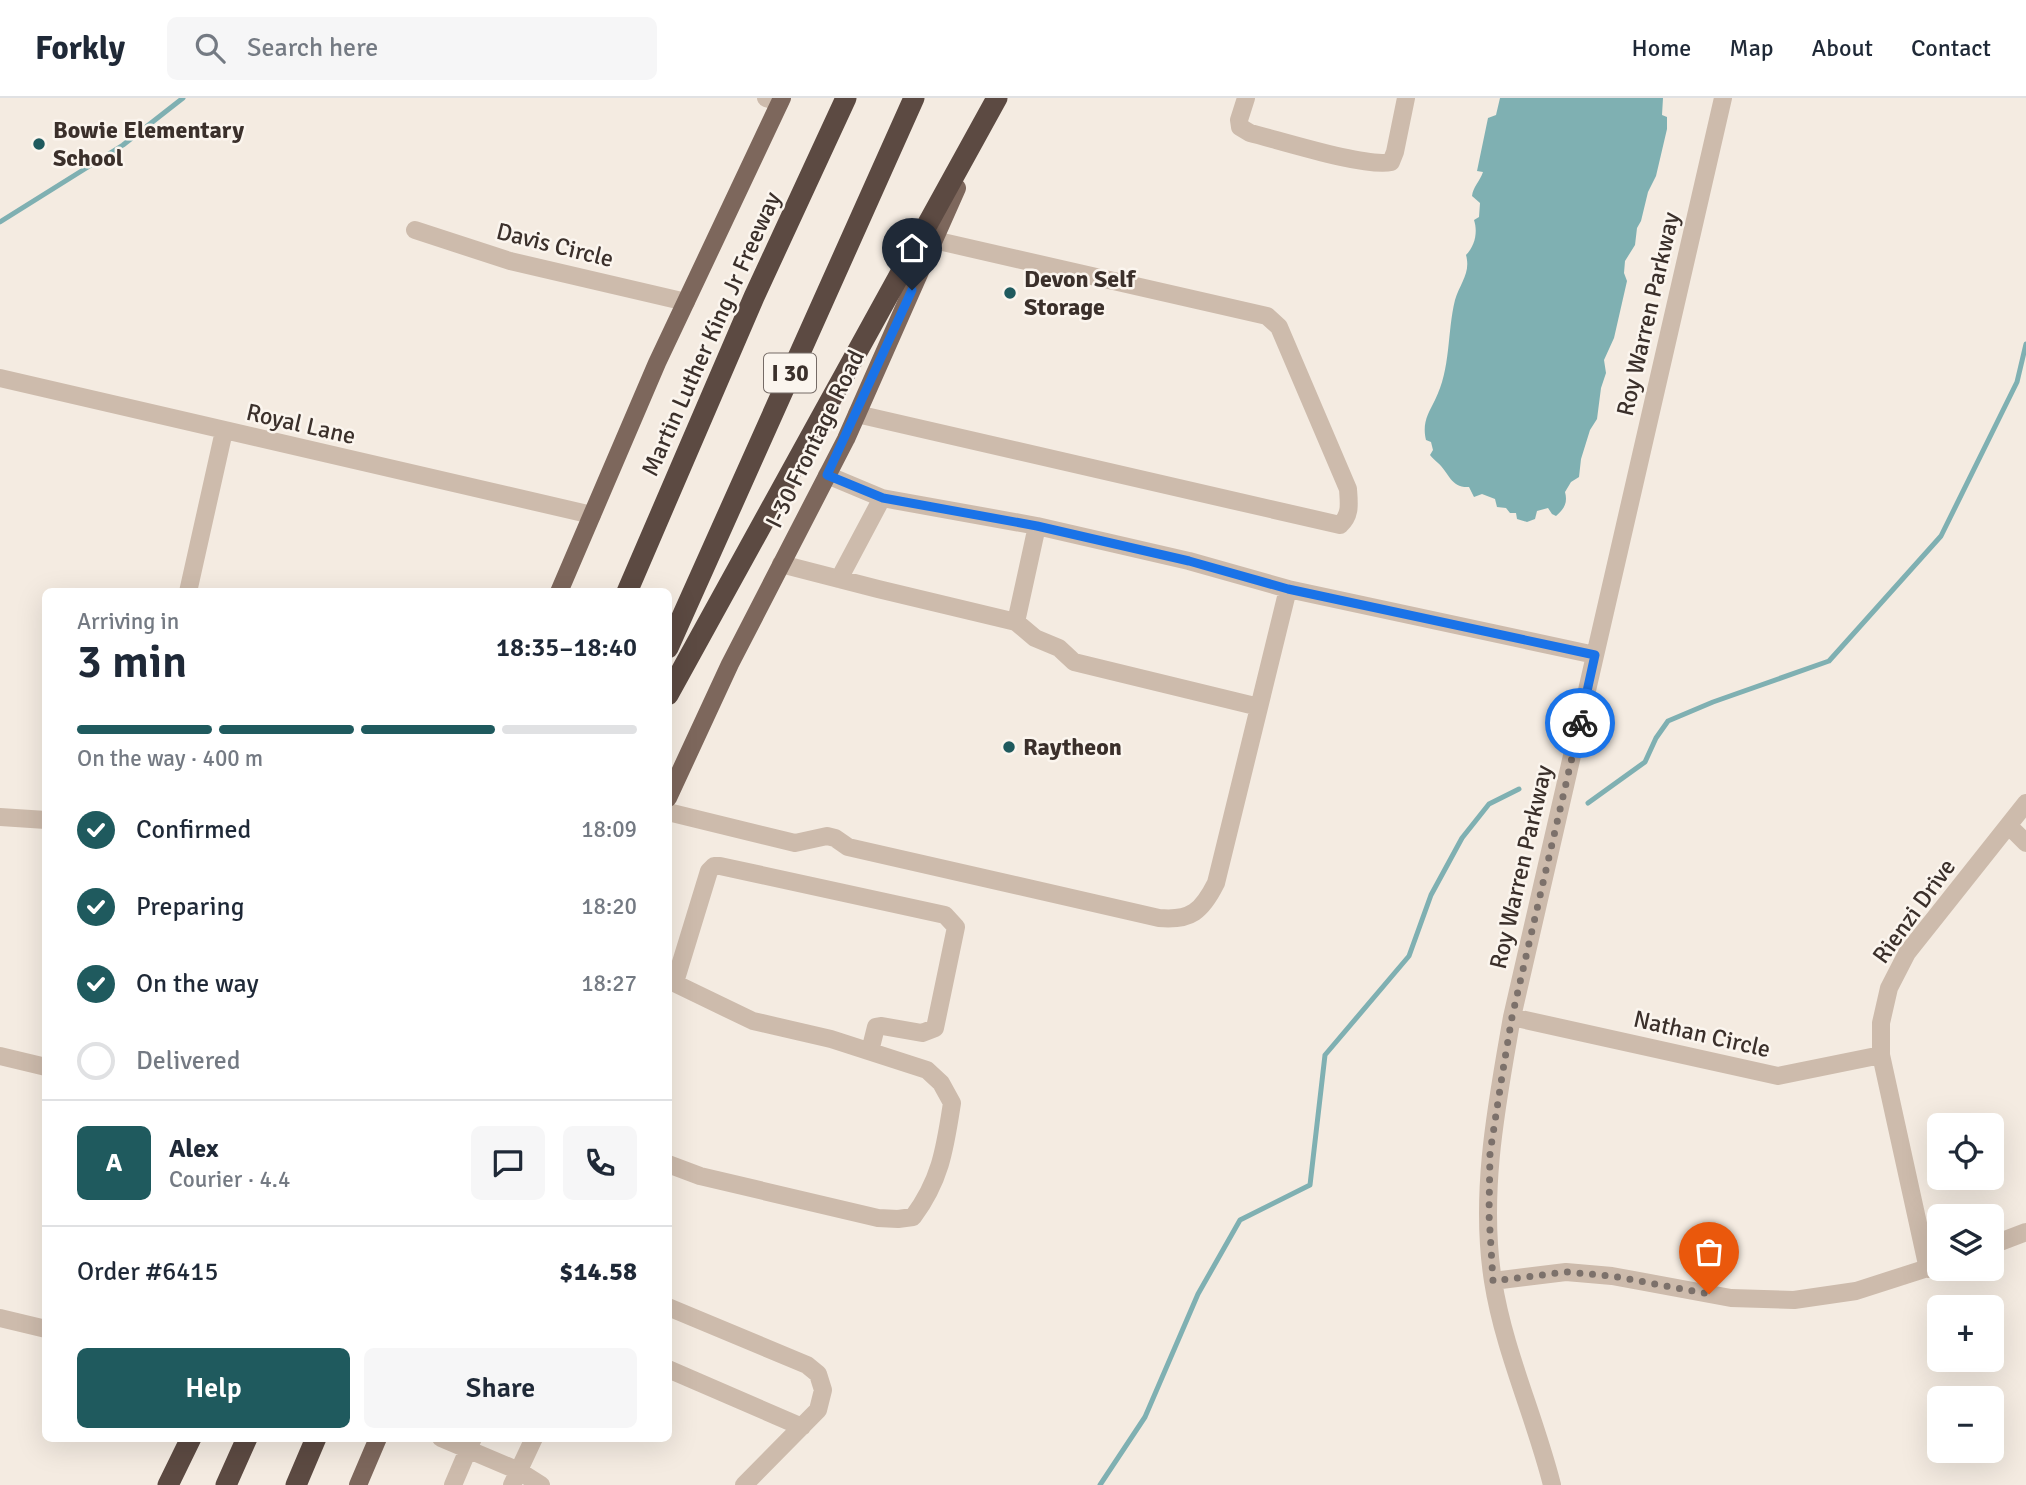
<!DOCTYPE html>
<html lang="en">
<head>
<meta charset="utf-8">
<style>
	:root { --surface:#fff; --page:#f6f6f7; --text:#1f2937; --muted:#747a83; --line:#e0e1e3; --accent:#1f5a5e }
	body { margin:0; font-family:Signika,sans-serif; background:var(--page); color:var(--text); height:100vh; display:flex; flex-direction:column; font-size:26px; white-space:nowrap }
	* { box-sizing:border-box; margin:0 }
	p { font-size:23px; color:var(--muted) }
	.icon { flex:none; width:38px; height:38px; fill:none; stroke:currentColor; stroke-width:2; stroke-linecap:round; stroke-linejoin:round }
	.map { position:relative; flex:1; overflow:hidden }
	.details { position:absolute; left:42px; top:490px; width:630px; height:854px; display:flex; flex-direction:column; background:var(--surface); border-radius:10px; box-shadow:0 7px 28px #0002 }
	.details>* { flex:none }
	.controls { position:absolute; left:1927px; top:1015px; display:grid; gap:14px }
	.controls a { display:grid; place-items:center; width:77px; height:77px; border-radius:10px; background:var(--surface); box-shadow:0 7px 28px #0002; font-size:35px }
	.pin { position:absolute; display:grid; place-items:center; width:60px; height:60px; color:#fff; margin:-72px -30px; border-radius:50% 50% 50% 0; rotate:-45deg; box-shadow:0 0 7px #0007 }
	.pin .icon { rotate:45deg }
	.courier { position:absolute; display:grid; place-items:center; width:70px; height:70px; margin:-35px; border:5px solid #1a73e8; border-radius:50%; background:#fff; color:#222; box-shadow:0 2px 9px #0007 }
	.overview em { font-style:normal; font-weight:600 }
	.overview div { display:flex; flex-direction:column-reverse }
	.overview { display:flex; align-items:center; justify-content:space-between; height:119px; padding:0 35px }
	h1 { font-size:46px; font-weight:600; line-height:52px }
	.bar { display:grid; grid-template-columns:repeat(4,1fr); gap:10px 7px; align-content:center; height:84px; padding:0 35px }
	.bar i { height:9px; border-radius:5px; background:var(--line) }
	.bar .active { background:var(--accent) }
	.bar p { grid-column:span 4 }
	.line { display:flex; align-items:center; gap:18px; padding:0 35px; border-top:2px solid var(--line) }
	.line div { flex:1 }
	.round { display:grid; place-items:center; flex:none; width:74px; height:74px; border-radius:10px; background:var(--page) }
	ol { padding:0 35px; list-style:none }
	li { display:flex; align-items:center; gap:21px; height:77px }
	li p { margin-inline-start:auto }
	li .icon { padding:7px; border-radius:50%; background:var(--accent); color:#fff; stroke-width:4 }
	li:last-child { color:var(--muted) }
	li i { width:38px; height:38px; border:4px solid var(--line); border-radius:50% }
	.cta { display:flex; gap:14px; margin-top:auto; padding:14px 35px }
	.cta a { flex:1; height:80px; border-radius:10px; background:var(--accent); color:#fff; font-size:28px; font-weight:600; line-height:80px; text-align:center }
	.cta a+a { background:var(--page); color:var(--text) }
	header { display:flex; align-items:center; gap:42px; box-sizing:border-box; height:98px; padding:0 35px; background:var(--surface); border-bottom:2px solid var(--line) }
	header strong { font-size:33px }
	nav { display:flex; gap:38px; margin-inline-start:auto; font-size:24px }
	.search { width:490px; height:63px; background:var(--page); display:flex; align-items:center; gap:18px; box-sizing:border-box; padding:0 24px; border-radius:10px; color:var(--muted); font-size:26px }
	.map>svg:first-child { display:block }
	.water { fill:#7fb0b2 }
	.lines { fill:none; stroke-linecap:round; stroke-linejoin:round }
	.stream { stroke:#7fb0b2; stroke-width:5 }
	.minor { stroke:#cdbbac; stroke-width:18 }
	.major { stroke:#7d675c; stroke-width:18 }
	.highway { stroke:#5c4a42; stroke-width:21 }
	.done { stroke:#7c716b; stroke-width:7; stroke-dasharray:0 12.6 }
	.route { stroke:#1a73e8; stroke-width:9 }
	.poi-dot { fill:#1f5a5e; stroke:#fbf5ee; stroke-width:2.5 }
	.labels { text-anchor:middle; stroke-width:5; stroke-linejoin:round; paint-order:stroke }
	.shield { fill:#fbf5ee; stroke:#756b66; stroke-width:2 }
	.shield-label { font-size:23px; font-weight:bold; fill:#3b302b }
	.poi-label { font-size:24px; font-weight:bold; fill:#3b302b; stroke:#fbf5ee; text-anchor:start }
	.street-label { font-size:24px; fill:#3b302b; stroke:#fbf5ee }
</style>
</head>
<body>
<header>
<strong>Forkly</strong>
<div class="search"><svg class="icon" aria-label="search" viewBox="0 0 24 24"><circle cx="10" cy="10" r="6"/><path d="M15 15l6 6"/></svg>Search here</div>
<nav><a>Home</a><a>Map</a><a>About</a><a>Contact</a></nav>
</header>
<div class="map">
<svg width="2026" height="1387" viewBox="0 0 2026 1387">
	<rect width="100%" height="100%" fill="#f4ebe1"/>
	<!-- water -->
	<path class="water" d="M1500 0H1663L1662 17 1667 19V31L1656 78 1648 94 1641 123 1637 130 1635 147 1625 163 1624 175 1627 183 1614 240 1604 262 1606 275 1601 290 1597 321 1590 332 1581 361 1579 379 1571 384 1565 394C1568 405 1564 411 1556 418L1552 416 1548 410 1537 413 1535 421 1527 424 1517 421 1516 415H1510L1506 410 1497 409 1495 401 1482 396 1474 399 1469 389C1451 390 1449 375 1438 365 1435 362 1432 360 1430 357L1433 352 1431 344 1426 342C1422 325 1428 316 1435 302 1451 271 1447 234 1455 202 1460 185 1471 175 1466 157 1475 148 1478 134 1474 122L1479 119 1480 105 1472 98C1473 89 1480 83 1483 74L1477 73 1488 20 1496 17Z"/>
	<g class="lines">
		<!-- stream -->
		<path class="stream" d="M0 124 123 47 183 0
			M1588 705 1645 664 1656 640 1668 623 1713 604 1829 563 1941 438 2017 284 2026 246
			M1100 1387 1145 1319 1198 1196 1240 1122 1310 1087 1325 957 1409 858 1431 797 1462 740 1489 706 1519 691"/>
		<!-- minor -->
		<path class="minor" d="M766 0 780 4
			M1246 0 1239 22 1240 29 1250 35C1279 42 1366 70 1391 64L1395 54 1406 0
			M415 132 510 163 686 204
			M0 280 592 417
			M857 316 1340 427C1351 417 1349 406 1348 391L1279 229 1267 218 934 142
			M827 377 882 400 1037 428 1189 463 1288 491
			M781 466 878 491 1016 524 1035 540 1059 550 1074 564 1259 609
			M839 481 882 400
			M188 494 224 333
			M1016 524 1037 428
			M668 714 795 745 827 738 835 740 848 749 1159 820C1191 823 1202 813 1216 785L1288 491 1595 557
			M0 719 46 722
			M2009 728 2026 745
			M668 882 753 923 831 941 927 972 941 985 952 1005C945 1050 941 1081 913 1119L898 1121 878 1120 700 1078 668 1066
			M675 884 709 773 714 768H720L945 817 956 829 935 930 922 935 882 928 876 929 870 953
			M1512 919 1778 978 1881 957
			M0 958 46 969
			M1992 1147 2026 1134
			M1928 1171 1881 957V925L1889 890 1907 855 2026 705
			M1493 1183 1566 1174 1612 1178 1731 1200 1794 1202 1856 1193 1937 1167
			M668 1209 807 1267 818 1276 823 1292 818 1312 744 1387
			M0 1220 46 1231
			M668 1271 802 1329
			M441 1340 519 1373 541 1387
			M453 1387 473 1340
			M512 1387 534 1340
			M1552 1387C1535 1319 1504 1253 1493 1183 1479 1095 1497 1005 1512 919L1723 0"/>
		<!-- major -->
		<path class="major" d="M559 494 657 265 782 0
			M668 700 730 566 846 341 957 90
			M358 1387 378 1340"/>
		<!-- highway -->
		<path class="highway" d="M627 494 754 199 846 0
			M668 550 914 0
			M668 597 997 0
			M168 1387 191 1340
			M226 1387 247 1340
			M296 1387 316 1340"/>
	</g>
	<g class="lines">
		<!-- done -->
		<path class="done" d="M1580 625 1512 919 1503 972 1490 1055 1489 1116 1493 1183 1566 1174 1612 1178 1709 1196"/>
		<!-- route -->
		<path class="route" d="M912 192 827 377 883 400 1037 428 1189 463 1288 491 1595 557 1580 625"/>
	</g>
	<!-- markers -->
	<g class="poi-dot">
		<circle cx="39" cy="46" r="7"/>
		<circle cx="1010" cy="195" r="7"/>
		<circle cx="1009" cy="649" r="7"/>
	</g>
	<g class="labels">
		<!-- shield labels -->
		<rect class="shield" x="764" y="255.5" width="52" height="39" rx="5"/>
		<g class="shield-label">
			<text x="790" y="283">I 30</text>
		</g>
		<!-- poi labels -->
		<g class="poi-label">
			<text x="53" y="40">Bowie Elementary<tspan x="53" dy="28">School</tspan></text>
			<text x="1024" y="189">Devon Self<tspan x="1024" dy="28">Storage</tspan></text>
			<text x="1023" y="657">Raytheon</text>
		</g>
		<!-- street labels -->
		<g class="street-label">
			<text transform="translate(555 147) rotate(14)" y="8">Davis Circle</text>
			<text transform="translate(1648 216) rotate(-77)" y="8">Roy Warren Parkway</text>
			<text transform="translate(711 236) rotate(-66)" y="8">Martin Luther King Jr Freeway</text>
			<text transform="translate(301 326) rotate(13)" y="8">Royal Lane</text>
			<text transform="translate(815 341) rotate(-64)" y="8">I-30 Frontage Road</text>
			<text transform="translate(1521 769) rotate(-77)" y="8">Roy Warren Parkway</text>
			<text transform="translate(1914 813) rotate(-54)" y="8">Rienzi Drive</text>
			<text transform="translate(1702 936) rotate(13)" y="8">Nathan Circle</text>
		</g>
	</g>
</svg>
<div class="controls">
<a><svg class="icon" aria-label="locate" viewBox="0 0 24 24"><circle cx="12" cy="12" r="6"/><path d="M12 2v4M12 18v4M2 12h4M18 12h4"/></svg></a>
<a><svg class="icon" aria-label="layers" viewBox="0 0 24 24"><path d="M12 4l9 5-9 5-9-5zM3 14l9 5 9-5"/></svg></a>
<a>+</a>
<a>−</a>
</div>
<div class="pin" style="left:1709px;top:1196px;background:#ea580c"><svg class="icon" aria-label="bag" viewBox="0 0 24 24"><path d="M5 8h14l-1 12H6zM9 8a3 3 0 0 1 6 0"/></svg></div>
<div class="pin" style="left:912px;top:192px;background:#1f2937"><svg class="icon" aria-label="home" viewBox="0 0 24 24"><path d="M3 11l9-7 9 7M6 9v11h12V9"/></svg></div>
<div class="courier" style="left:1580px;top:625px"><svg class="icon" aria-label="bike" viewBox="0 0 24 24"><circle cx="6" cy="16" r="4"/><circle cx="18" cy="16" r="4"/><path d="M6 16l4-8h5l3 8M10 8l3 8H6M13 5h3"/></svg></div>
<section class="details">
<div class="overview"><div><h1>3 min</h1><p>Arriving in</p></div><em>18:35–18:40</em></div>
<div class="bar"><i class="active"></i><i class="active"></i><i class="active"></i><i></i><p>On the way · 400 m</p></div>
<ol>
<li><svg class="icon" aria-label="check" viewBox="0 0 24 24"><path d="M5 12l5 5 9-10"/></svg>Confirmed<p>18:09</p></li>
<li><svg class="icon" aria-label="check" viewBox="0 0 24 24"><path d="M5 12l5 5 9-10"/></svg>Preparing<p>18:20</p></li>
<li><svg class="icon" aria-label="check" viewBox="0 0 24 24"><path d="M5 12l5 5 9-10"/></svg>On the way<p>18:27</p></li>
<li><i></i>Delivered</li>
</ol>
<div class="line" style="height:126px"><b class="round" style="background:var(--accent);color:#fff">A</b><div><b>Alex</b><p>Courier · 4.4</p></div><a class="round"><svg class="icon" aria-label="chat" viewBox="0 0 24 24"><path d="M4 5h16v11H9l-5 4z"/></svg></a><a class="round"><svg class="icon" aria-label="phone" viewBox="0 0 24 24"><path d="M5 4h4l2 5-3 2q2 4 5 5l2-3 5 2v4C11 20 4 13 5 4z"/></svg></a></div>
<div class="line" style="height:91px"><div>Order #6415</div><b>$14.58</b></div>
<div class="cta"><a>Help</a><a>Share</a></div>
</section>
</div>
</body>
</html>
